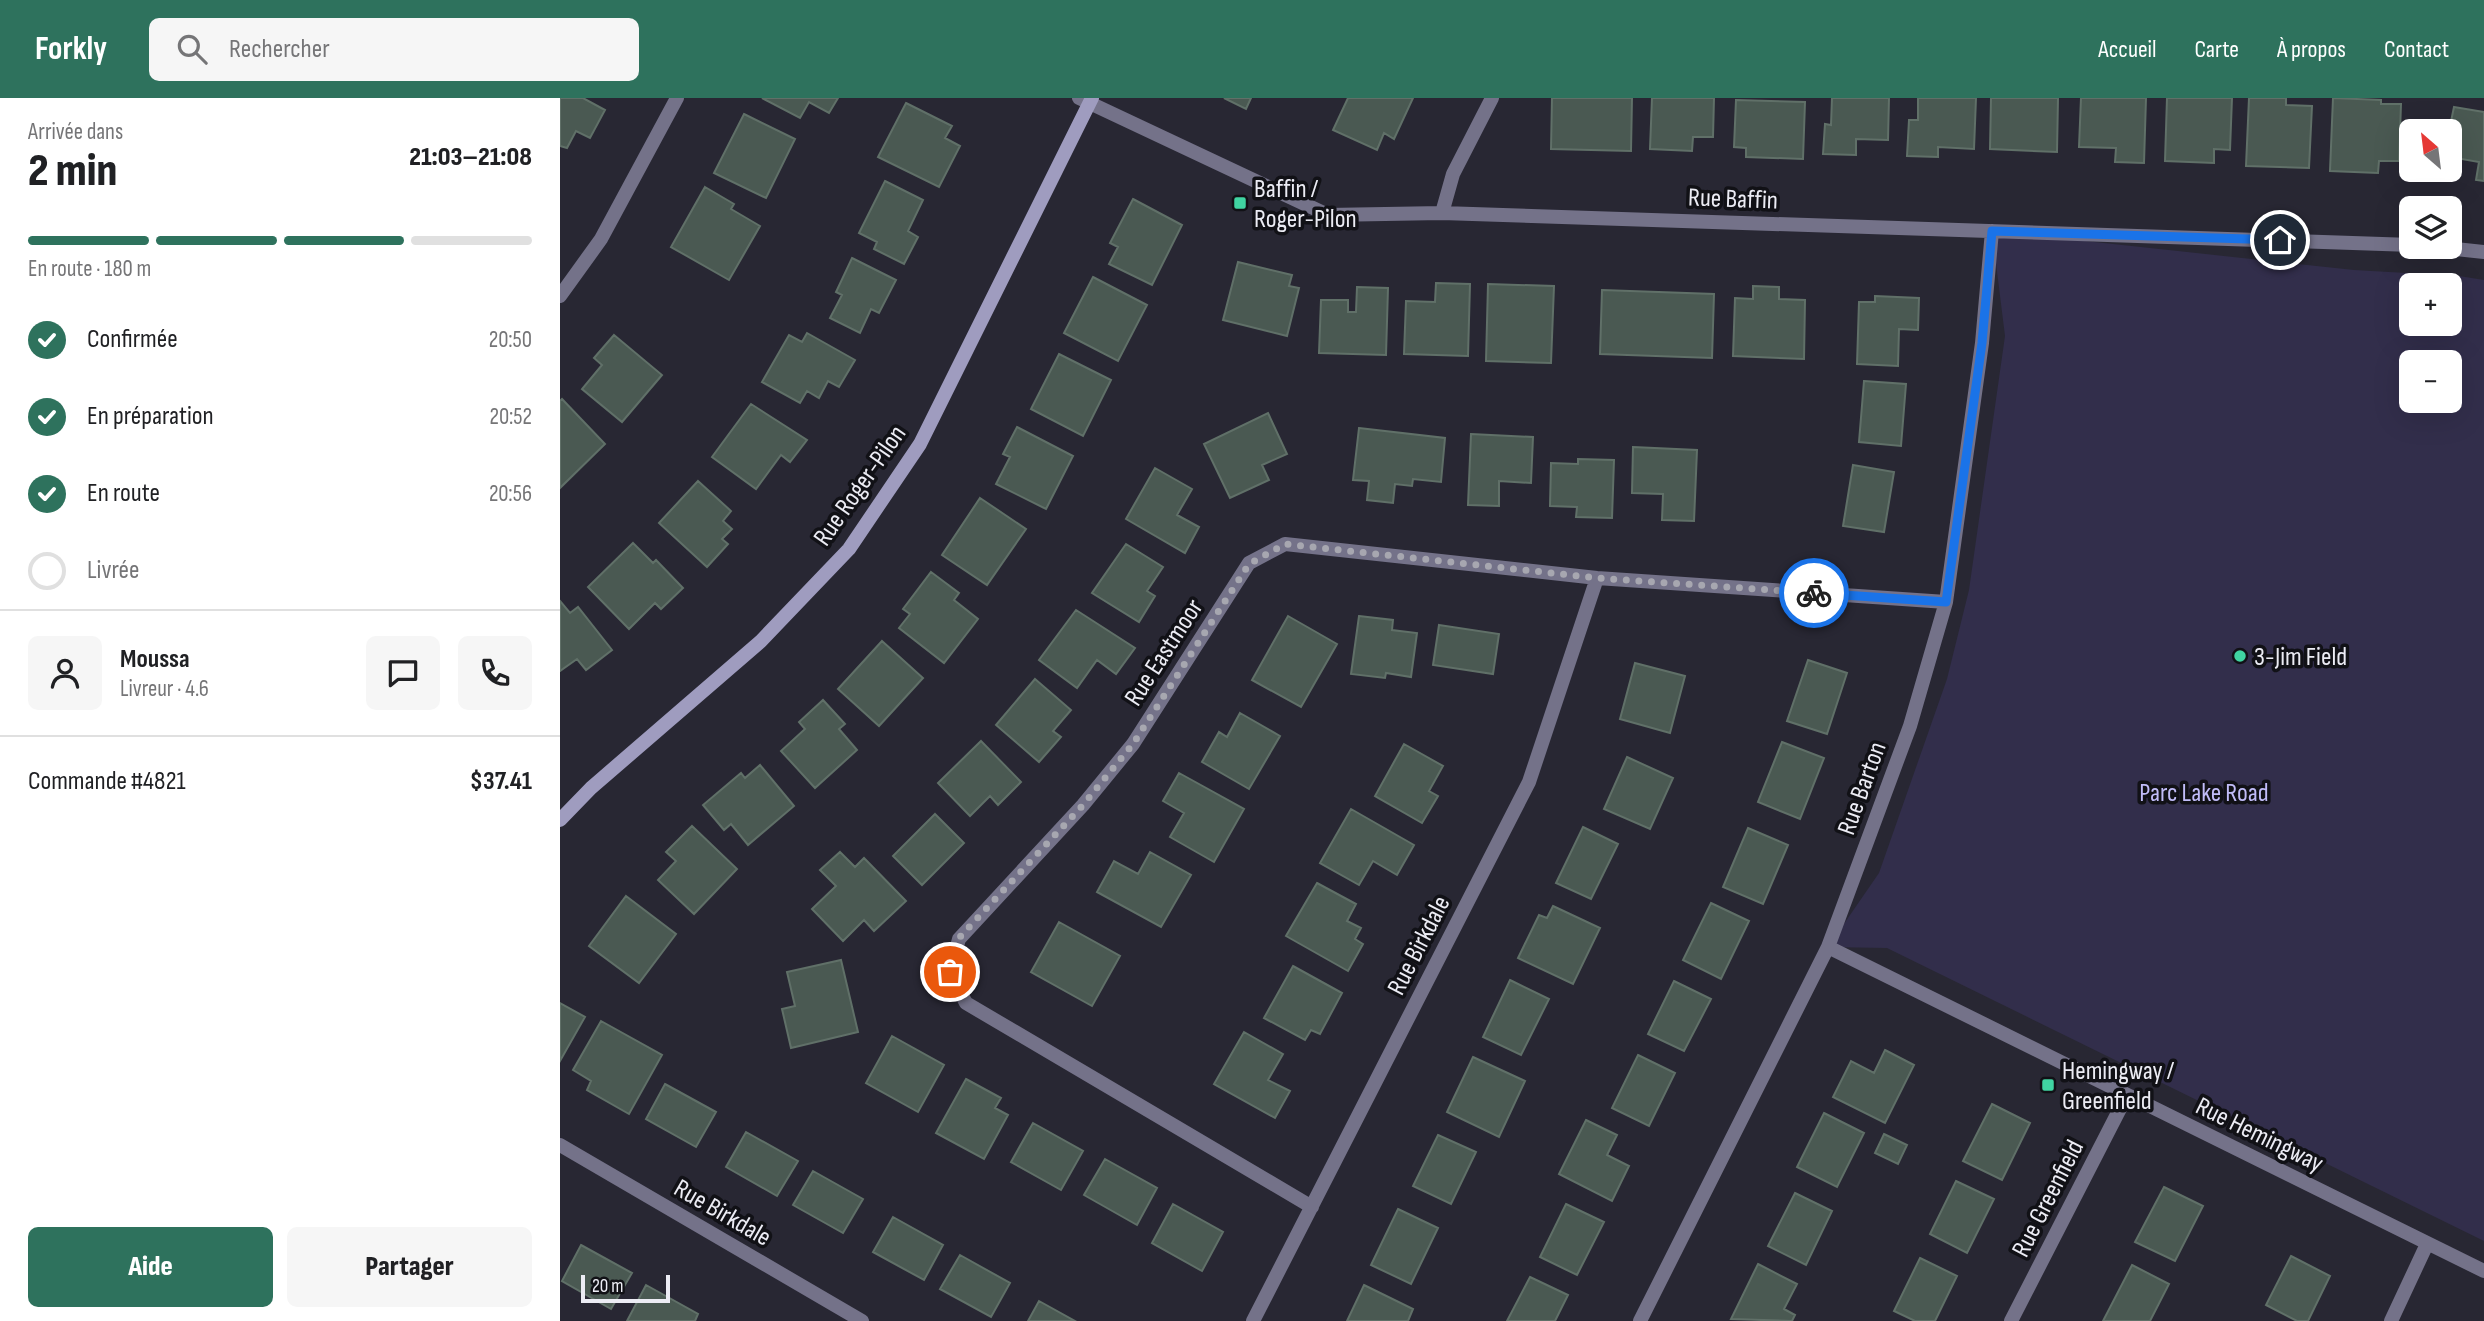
<!DOCTYPE html>
<html lang="fr">
<head>
<meta charset="utf-8">
<style>
	:root { --surface:#fff; --page:#f6f6f6; --text:#202124; --muted:#757577; --line:#e0e0e0; --accent:#2e725d }
	body { margin:0; font-family:"Sofia Sans Condensed",sans-serif; background:var(--page); color:var(--text); height:100vh; display:flex; flex-direction:column; font-size:26px; white-space:nowrap }
	* { box-sizing:border-box; margin:0 }
	p { font-size:23px; color:var(--muted) }
	.icon { flex:none; width:38px; height:38px; fill:none; stroke:currentColor; stroke-width:2; stroke-linecap:round; stroke-linejoin:round }
	.map { position:relative; flex:1; overflow:hidden }
	.sheet { display:flex; flex-direction:column; background:var(--surface); width:560px }
	.sheet>* { flex:none }
	.needle { width:46px; rotate:332deg }
	.tools { position:absolute; left:1839px; top:21px; display:grid; gap:14px }
	.tools a { display:grid; place-items:center; width:63px; height:63px; border-radius:10px; background:var(--surface); box-shadow:0 7px 28px #0002; font-size:35px }
	.scale { position:absolute; left:21px; bottom:18px; width:89px; box-sizing:border-box; padding-left:7px; border:4px solid #ececf4; border-top:0; font-size:19px; line-height:24px; white-space:nowrap; color:#ececf4; -webkit-text-stroke:5px #111116; paint-order:stroke }
	.pin { position:absolute; display:grid; place-items:center; width:60px; height:60px; color:#fff; margin:-30px; border:4px solid #fff; border-radius:50%; box-shadow:0 2px 7px #0007 }
	.courier { position:absolute; display:grid; place-items:center; width:70px; height:70px; margin:-35px; border:5px solid #1a73e8; border-radius:50%; background:#fff; color:#222; box-shadow:0 2px 9px #0007 }
	.summary em { font-style:normal; font-weight:800 }
	.summary div { display:flex; flex-direction:column-reverse }
	.summary { display:flex; align-items:center; justify-content:space-between; height:119px; padding:0 28px }
	h1 { font-size:46px; font-weight:800; line-height:52px }
	.bar { display:grid; grid-template-columns:repeat(4,1fr); gap:10px 7px; align-content:center; height:84px; padding:0 28px }
	.bar i { height:9px; border-radius:5px; background:var(--line) }
	.bar .selected { background:var(--accent) }
	.bar p { grid-column:span 4 }
	.line { display:flex; align-items:center; gap:18px; padding:0 28px; border-top:2px solid var(--line) }
	.line div { flex:1 }
	.round { display:grid; place-items:center; flex:none; width:74px; height:74px; border-radius:10px; background:var(--page) }
	ol { padding:0 28px; list-style:none }
	li { display:flex; align-items:center; gap:21px; height:77px }
	li p { margin-inline-start:auto }
	li .icon { padding:7px; border-radius:50%; background:var(--accent); color:#fff; stroke-width:4 }
	li:last-child { color:var(--muted) }
	li i { width:38px; height:38px; border:4px solid var(--line); border-radius:50% }
	.action { display:flex; gap:14px; margin-top:auto; padding:14px 28px }
	.action a { flex:1; height:80px; border-radius:10px; background:var(--accent); color:#fff; font-size:28px; font-weight:800; line-height:80px; text-align:center }
	.action a+a { background:var(--page); color:var(--text) }
	header { display:flex; align-items:center; gap:42px; box-sizing:border-box; height:98px; padding:0 35px; background:var(--accent); color:#fff }
	header strong { font-size:33px }
	nav { display:flex; gap:38px; margin-inline-start:auto; font-size:24px }
	.search { width:490px; height:63px; background:var(--page); display:flex; align-items:center; gap:18px; box-sizing:border-box; padding:0 24px; border-radius:10px; color:var(--muted); font-size:26px }
	main { display:flex; flex:1; min-height:0 }
	.map>svg:first-child { display:block }
	.green { fill:#322e4b; fill-rule:evenodd }
	.building { fill:#4a5952; stroke:#607068; stroke-width:2 }
	.lines { fill:none; stroke-linecap:round; stroke-linejoin:round }
	.street { stroke:#747289; stroke-width:14 }
	.secondary { stroke:#9f9cbf; stroke-width:14 }
	.done { stroke:#a7a7b0; stroke-width:7; stroke-dasharray:0 12.6 }
	.route { stroke:#1a73e8; stroke-width:9 }
	.poi-dot { fill:#40d4a2; stroke:#111116; stroke-width:2.5 }
	.labels { text-anchor:middle; stroke-width:7; stroke-linejoin:round; paint-order:stroke }
	.poi-label { font-size:26px; fill:#ececf4; stroke:#111116; text-anchor:start }
	.street-label { font-size:26px; fill:#ececf4; stroke:#111116 }
	.park-label { font-size:26px; fill:#c1bcf8; stroke:#111116 }
</style>
</head>
<body>
<header>
<strong>Forkly</strong>
<div class="search"><svg class="icon" aria-label="search" viewBox="0 0 24 24"><circle cx="10" cy="10" r="6"/><path d="M15 15l6 6"/></svg>Rechercher</div>
<nav><a>Accueil</a><a>Carte</a><a>À propos</a><a>Contact</a></nav>
</header>
<main>
<section class="sheet">
<div class="summary"><div><h1>2 min</h1><p>Arrivée dans</p></div><em>21:03–21:08</em></div>
<div class="bar"><i class="selected"></i><i class="selected"></i><i class="selected"></i><i></i><p>En route · 180 m</p></div>
<ol>
<li><svg class="icon" aria-label="check" viewBox="0 0 24 24"><path d="M5 12l5 5 9-10"/></svg>Confirmée<p>20:50</p></li>
<li><svg class="icon" aria-label="check" viewBox="0 0 24 24"><path d="M5 12l5 5 9-10"/></svg>En préparation<p>20:52</p></li>
<li><svg class="icon" aria-label="check" viewBox="0 0 24 24"><path d="M5 12l5 5 9-10"/></svg>En route<p>20:56</p></li>
<li><i></i>Livrée</li>
</ol>
<div class="line" style="height:126px"><a class="round"><svg class="icon" aria-label="person" viewBox="0 0 24 24"><circle cx="12" cy="8" r="4"/><path d="M4 21q1-7 8-7t8 7"/></svg></a><div><b>Moussa</b><p>Livreur · 4.6</p></div><a class="round"><svg class="icon" aria-label="chat" viewBox="0 0 24 24"><path d="M4 5h16v11H9l-5 4z"/></svg></a><a class="round"><svg class="icon" aria-label="phone" viewBox="0 0 24 24"><path d="M5 4h4l2 5-3 2q2 4 5 5l2-3 5 2v4C11 20 4 13 5 4z"/></svg></a></div>
<div class="line" style="height:91px"><div>Commande #4821</div><b>$37.41</b></div>
<div class="action"><a>Aide</a><a>Partager</a></div>
</section>
<div class="map">
<svg width="1924" height="1223" viewBox="0 0 1924 1223">
	<rect width="100%" height="100%" fill="#282733"/>
	<!-- green -->
	<path class="green" d="M1432 133 1794 172 1899 178 1924 182V1143L1327 850 1268 849 1319 775 1387 581 1409 492 1445 238ZM1852 187H1890V226H1852ZM1852 264H1890V303H1852Z"/>
	<!-- building -->
	<path class="building" d="M0 0H23L45 12 30 40 16 33 7 50 0 48Z
		M202 0H278L269 15 249 4 240 20Z
		M664 0H691L686 11Z
		M788 0H853L834 41 824 35 817 52 773 32Z
		M992 0H1072L1071 53 991 51Z
		M1092 0H1154L1153 39H1133L1132 53 1090 51Z
		M1272 0H1329L1328 42 1296 41V57L1263 56 1265 26 1271 27Z
		M1358 0H1416L1414 51 1378 49V59L1347 58 1349 22H1358Z
		M1431 0H1498L1497 54 1430 51Z
		M1521 0H1586L1584 65 1555 64 1556 50 1519 49Z
		M1607 0H1672L1670 52 1654 51V65L1605 63Z
		M1689 0H1726V7L1752 8 1749 70 1686 68Z
		M1773 0 1821 2V6H1841L1839 63H1819L1818 75 1770 73Z
		M1176 2 1245 4 1243 61 1186 59V50L1174 49Z
		M346 5 392 28 385 40 400 48 379 89 318 59Z
		M1894 9 1924 14V83L1916 82 1919 64 1890 59 1889 33Z
		M184 16 235 41 206 100 154 75Z
		M325 83 363 102 348 133 358 139 344 166 314 151 317 144 299 135Z
		M145 89 174 106 171 111 200 128 169 182 111 149Z
		M573 101 622 127 592 187 549 166 558 149 550 145Z
		M292 160 336 182 319 215 311 211 300 235 270 220 282 197 276 194Z
		M678 164 732 177 729 188 739 190 727 238 663 222Z
		M533 179 587 207 558 263 504 235Z
		M876 185 910 186 908 258 844 256 846 203 875 204Z
		M928 186 994 188 991 265 926 263Z
		M1193 188 1219 189V201L1245 202 1244 261 1173 258 1175 200 1193 201Z
		M797 189 828 190 826 257 759 255 761 202H788V214H796Z
		M1042 192 1154 196 1152 260 1040 256Z
		M1315 198 1359 200 1358 232 1339 231 1338 268 1297 266 1299 204H1315Z
		M247 235 295 262 279 289 268 283 259 300 247 293 240 305 202 284 229 237 242 244Z
		M54 237 102 277 62 324 22 291 42 267 34 260Z
		M499 256 551 282 523 338 471 311Z
		M1304 283 1346 286 1341 348 1299 344Z
		M2 301 45 346 0 390V303Z
		M191 306 247 342 230 364 221 357 196 391 152 359Z
		M708 315 727 356 702 367 709 382 670 400 644 346Z
		M457 329 513 358 486 411 436 386 450 359 443 356Z
		M799 330 885 340 881 384 853 381 852 388 835 386 833 405 807 402 809 383 793 382Z
		M911 336 973 339 971 385 939 383V408L908 407Z
		M1073 349 1137 352 1134 423 1102 422 1103 396 1072 395Z
		M1018 361 1054 362 1052 420 1016 419 1017 409 990 408 991 365 1018 366Z
		M1293 367 1334 374 1324 434 1283 428Z
		M595 370 632 391 617 417 639 429 625 455 566 421Z
		M138 383 171 413 163 423 172 431 162 441 168 446 147 469 99 425Z
		M420 400 466 431 427 487 382 457Z
		M73 445 93 465 96 462 123 490 101 511 95 505 69 531 28 489Z
		M566 446 603 469 587 493 595 498 579 524 532 495Z
		M371 474 399 495 394 502 418 521 384 565 339 530 350 516 343 511Z
		M0 503 10 515 18 509 52 552 26 572 17 561 0 573Z
		M516 512 575 550 556 576 537 562 517 590 479 562Z
		M728 518 777 546 741 609 692 582Z
		M799 518 833 522 832 532 857 535 851 579 826 575 825 580 791 576Z
		M879 527 939 536 933 576 873 567Z
		M322 543 363 580 319 628 278 591Z
		M1248 562 1287 575 1267 636 1227 623Z
		M1075 565 1125 578 1110 635 1060 621Z
		M475 581 511 612 493 633 501 639 479 664 436 627Z
		M263 602 285 626 279 631 297 652 255 690 221 653 245 631 239 624Z
		M680 615 720 638 689 691 642 664 659 634 667 639Z
		M421 643 461 684 438 707 430 698 410 718 378 685Z
		M1222 644 1264 660 1240 721 1198 704Z
		M844 646 883 668 869 693 878 698 862 725 815 698Z
		M1067 659 1113 680 1090 731 1044 711Z
		M200 667 234 708 188 747 171 726 164 732 143 707 181 675 185 680Z
		M619 675 684 711 654 764 610 739 624 715 603 703Z
		M791 711 854 747 837 777 813 763 799 787 760 765Z
		M375 716 404 745 362 787 333 758Z
		M132 728 177 771 134 816 98 782 116 763 106 754Z
		M1023 729 1058 746 1031 801 996 785Z
		M1188 730 1228 747 1203 806 1163 789Z
		M280 754 295 769 304 760 346 803 314 833 304 822 283 843 252 811 276 788 260 772Z
		M590 754 631 777 601 829 537 794 554 763 578 776Z
		M757 785 796 806 787 823 801 830 795 841 803 846 788 873 726 838Z
		M66 798 116 836 79 885 29 848Z
		M1151 805 1189 823 1161 881 1123 862Z
		M993 808 1040 830 1013 886 958 860 979 817 987 820Z
		M499 824 560 858 532 908 471 874Z
		M281 862 298 934 231 950 222 911 235 908 227 874Z
		M733 868 782 895 760 936 751 932 745 942 704 920Z
		M950 882 989 901 961 957 923 939Z
		M1114 883 1151 901 1124 953 1088 936Z
		M0 905 25 919 0 963Z
		M41 923 102 957 69 1016 27 992 31 983 13 972Z
		M684 934 723 956 708 982 730 993 715 1020 654 986Z
		M332 938 384 967 358 1014 306 985Z
		M1325 952 1354 967 1325 1025 1273 999 1291 963 1314 975Z
		M1078 957 1115 975 1089 1028 1052 1010Z
		M913 959 965 983 939 1039 887 1014Z
		M406 981 441 1000 435 1010 448 1017 424 1061 376 1035Z
		M105 986 156 1014 136 1049 86 1021Z
		M1432 1006 1470 1025 1442 1082 1403 1063Z
		M1264 1015 1304 1035 1277 1089 1237 1069Z
		M1026 1022 1057 1037 1047 1057 1069 1068 1052 1103 999 1076Z
		M473 1025 523 1053 501 1092 451 1064Z
		M186 1034 238 1063 217 1098 166 1069Z
		M1324 1036 1347 1047 1338 1066 1315 1055Z
		M878 1037 916 1054 891 1106 853 1088Z
		M545 1061 597 1090 577 1127 524 1097Z
		M253 1073 303 1101 283 1135 233 1107Z
		M1396 1083 1434 1101 1407 1155 1370 1136Z
		M1604 1089 1643 1108 1615 1163 1575 1144Z
		M1235 1095 1272 1113 1246 1167 1208 1148Z
		M613 1106 663 1134 642 1173 592 1145Z
		M1006 1106 1044 1124 1017 1177 980 1159Z
		M838 1111 878 1130 851 1186 811 1167Z
		M333 1119 383 1147 364 1182 313 1154Z
		M21 1147 72 1175 51 1211 2 1183Z
		M400 1157 450 1185 431 1219 380 1191Z
		M1731 1158 1770 1178 1748 1223H1737L1706 1207Z
		M1360 1160 1397 1178 1375 1223H1355L1334 1213Z
		M1198 1166 1237 1186 1224 1211 1235 1217 1232 1223 1171 1221Z
		M1572 1167 1609 1186 1590 1223H1543Z
		M970 1179 1008 1197 995 1223H947Z
		M86 1187 138 1216 135 1223H67Z
		M804 1187 853 1211 848 1223H787Z
		M479 1203 515 1223H468Z"/>
	<g class="lines">
		<!-- street -->
		<path class="street" d="M519 0 768 117 882 115 1852 147
			M882 115 893 76 932 0
			M1877 149 1924 154
			M0 198 41 141 117 0
			M1268 849 1924 1173
			M0 1047 302 1223
			M752 1109 406 905 390 874 399 841 523 707 573 646 689 465 725 446 1037 480 1386 504
			M693 1223 969 684 1037 480
			M1080 1223 1268 849 1350 628 1386 504 1422 245 1432 133
			M1451 1223 1566 999
			M1831 1223 1867 1146"/>
		<!-- secondary -->
		<path class="secondary" d="M0 722 31 690 201 543 289 451 360 346 532 0"/>
	</g>
	<g class="lines">
		<!-- done -->
		<path class="done" d="M390 874 398 841 523 707 573 646 689 466 725 446 1037 480 1254 495"/>
		<!-- route -->
		<path class="route" d="M1254 495 1386 504 1422 245 1432 133 1720 142"/>
	</g>
	<!-- markers -->
	<g class="poi-dot">
		<rect x="673" y="98" width="14" height="14" rx="3.5"/>
		<circle cx="1680" cy="558" r="7"/>
		<rect x="1481" y="980" width="14" height="14" rx="3.5"/>
	</g>
	<g class="labels">
		<!-- poi labels -->
		<g class="poi-label">
			<text x="694" y="99">Baffin /<tspan x="694" dy="30">Roger-Pilon</tspan></text>
			<text x="1694" y="567">3-Jim Field</text>
			<text x="1502" y="981">Hemingway /<tspan x="1502" dy="30">Greenfield</tspan></text>
		</g>
		<!-- street labels -->
		<g class="street-label">
			<text transform="translate(1173 100) rotate(2)" y="9">Rue Baffin</text>
			<text transform="translate(299 387) rotate(-55)" y="9">Rue Roger-Pilon</text>
			<text transform="translate(603 554) rotate(-57)" y="9">Rue Eastmoor</text>
			<text transform="translate(1301 690) rotate(-70)" y="9">Rue Barton</text>
			<text transform="translate(858 847) rotate(-63)" y="9">Rue Birkdale</text>
			<text transform="translate(1700 1036) rotate(26)" y="9">Rue Hemingway</text>
			<text transform="translate(1487 1100) rotate(-63)" y="9">Rue Greenfield</text>
			<text transform="translate(163 1114) rotate(30)" y="9">Rue Birkdale</text>
		</g>
		<!-- park labels -->
		<g class="park-label">
			<text x="1644" y="703">Parc Lake Road</text>
		</g>
	</g>
</svg>
<div class="tools">
<a><svg class="needle" viewBox="-14 -14 28 28"><path d="M0-13l5 13h-10z" fill="#e53935"/><path d="M0 13l5-13h-10z" fill="#757577"/></svg></a>
<a><svg class="icon" aria-label="layers" viewBox="0 0 24 24"><path d="M12 4l9 5-9 5-9-5zM3 14l9 5 9-5"/></svg></a>
<a>+</a>
<a>−</a>
</div>
<div class="scale">20 m</div>
<div class="pin" style="left:390px;top:874px;background:#ea580c"><svg class="icon" aria-label="bag" viewBox="0 0 24 24"><path d="M5 8h14l-1 12H6zM9 8a3 3 0 0 1 6 0"/></svg></div>
<div class="pin" style="left:1720px;top:142px;background:#1f2937"><svg class="icon" aria-label="home" viewBox="0 0 24 24"><path d="M3 11l9-7 9 7M6 9v11h12V9"/></svg></div>
<div class="courier" style="left:1254px;top:495px"><svg class="icon" aria-label="bike" viewBox="0 0 24 24"><circle cx="6" cy="16" r="4"/><circle cx="18" cy="16" r="4"/><path d="M6 16l4-8h5l3 8M10 8l3 8H6M13 5h3"/></svg></div>
</div>
</main>
</body>
</html>
